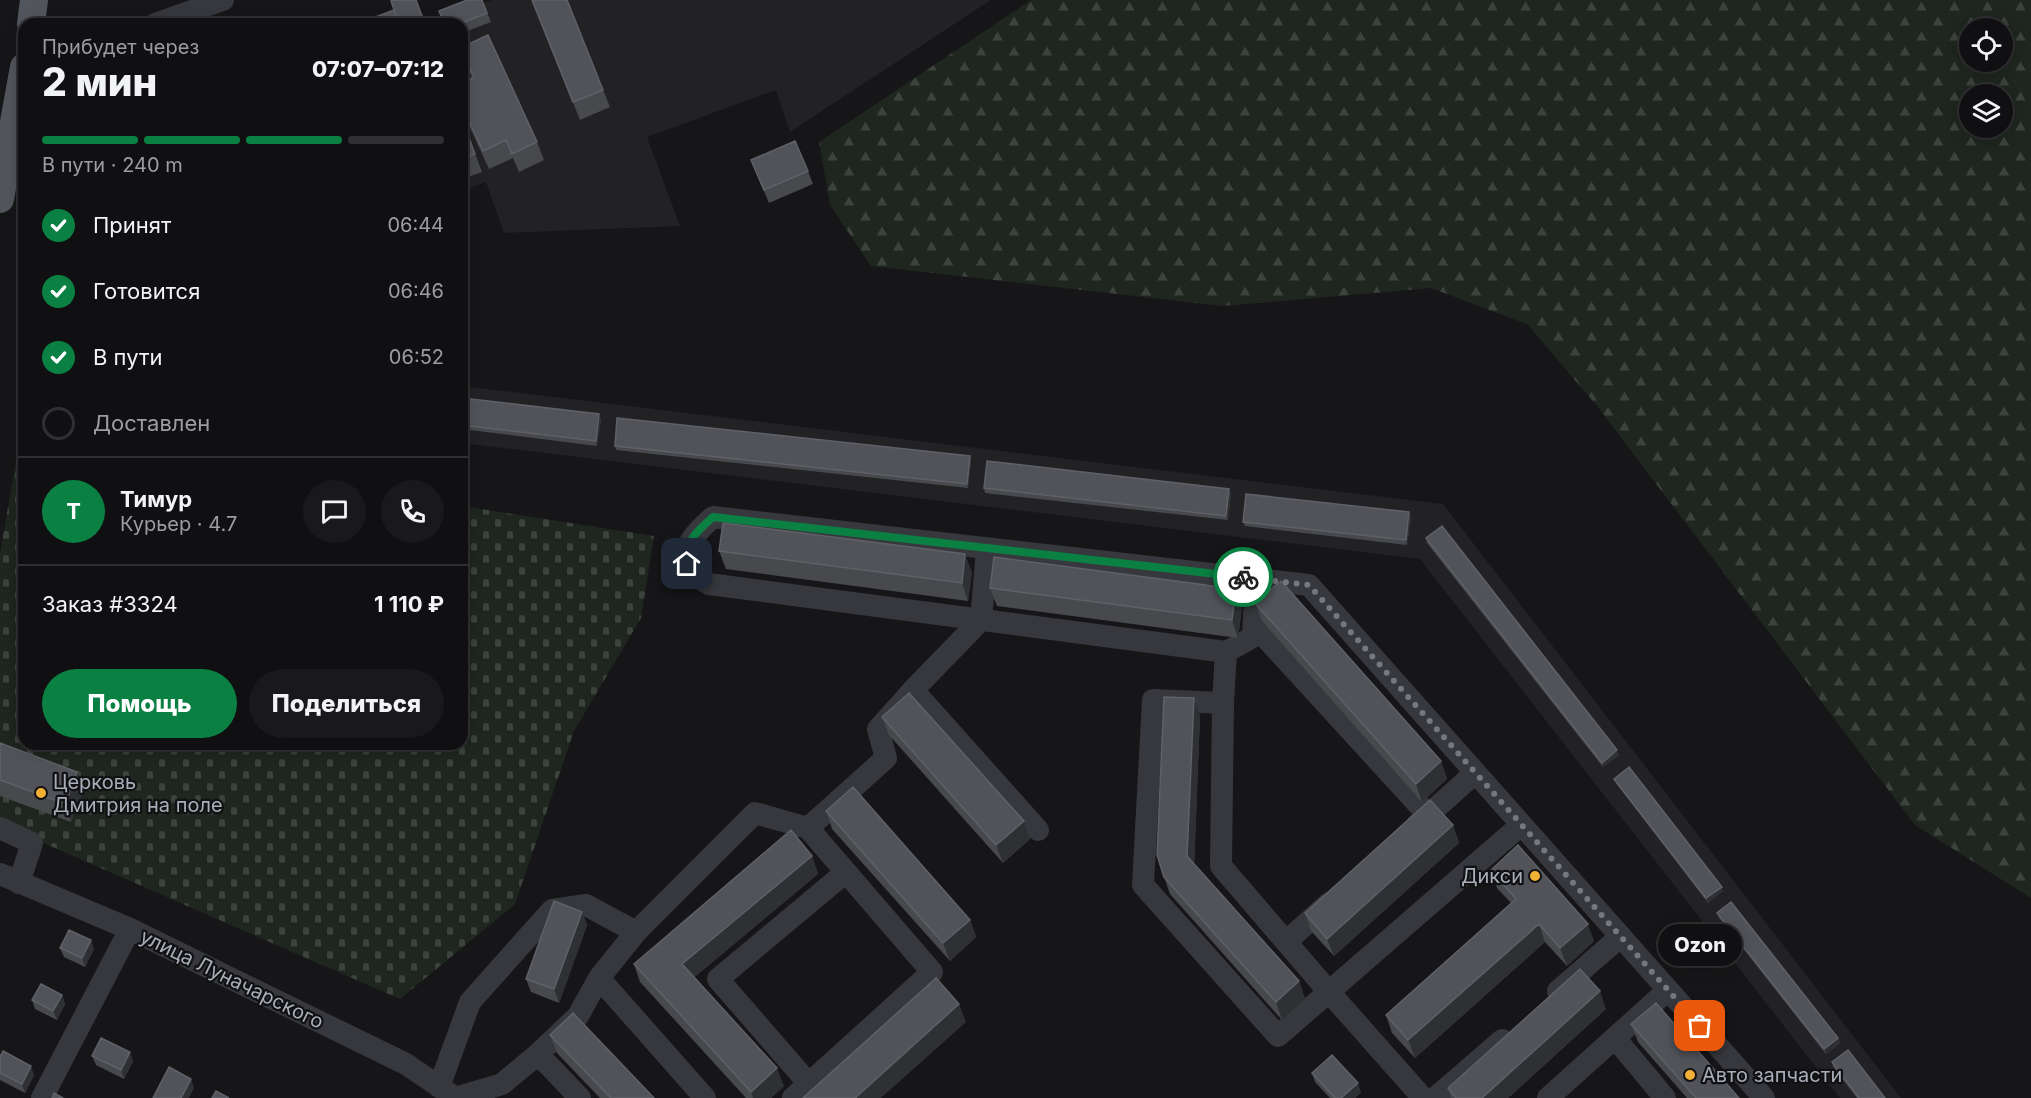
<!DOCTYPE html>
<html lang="ru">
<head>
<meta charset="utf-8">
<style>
	:root { --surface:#101012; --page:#19191b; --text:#f1f3f6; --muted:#9c9d9f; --line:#303032; --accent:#0b8043 }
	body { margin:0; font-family:Inter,sans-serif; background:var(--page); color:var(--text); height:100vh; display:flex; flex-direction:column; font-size:22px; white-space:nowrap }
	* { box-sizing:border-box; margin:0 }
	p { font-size:20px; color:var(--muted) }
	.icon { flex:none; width:33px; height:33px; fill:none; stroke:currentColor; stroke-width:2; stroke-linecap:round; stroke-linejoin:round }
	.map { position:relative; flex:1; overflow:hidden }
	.sheet { position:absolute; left:18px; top:18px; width:450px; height:732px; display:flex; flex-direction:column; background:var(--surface); border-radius:18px; box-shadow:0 3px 15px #0003,0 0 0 2px var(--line) }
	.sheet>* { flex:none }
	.tools { position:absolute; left:1959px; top:18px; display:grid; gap:12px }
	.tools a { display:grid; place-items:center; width:54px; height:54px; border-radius:50%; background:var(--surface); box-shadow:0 3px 15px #0003,0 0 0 2px var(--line); font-size:30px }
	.pin { position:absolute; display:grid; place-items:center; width:51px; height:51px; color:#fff; margin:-26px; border-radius:12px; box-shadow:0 3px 9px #0006 }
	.courier { position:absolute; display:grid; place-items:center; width:60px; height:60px; margin:-30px; border:4px solid #0b8043; border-radius:50%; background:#fff; color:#222; box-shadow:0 2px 8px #0007 }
	.bubble { position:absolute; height:42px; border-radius:21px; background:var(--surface); box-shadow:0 3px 15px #0003,0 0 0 2px var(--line); font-size:20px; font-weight:800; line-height:42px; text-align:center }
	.overview em { font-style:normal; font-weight:800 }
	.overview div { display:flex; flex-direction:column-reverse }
	.overview { display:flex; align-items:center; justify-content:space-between; height:102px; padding:0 24px }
	h1 { font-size:39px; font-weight:800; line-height:45px }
	.bar { display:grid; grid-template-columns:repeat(4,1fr); gap:9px 6px; align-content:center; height:72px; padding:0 24px }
	.bar i { height:8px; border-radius:4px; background:var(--line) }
	.bar .selected { background:var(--accent) }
	.bar p { grid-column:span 4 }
	.line { display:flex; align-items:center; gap:15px; padding:0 24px; border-top:2px solid var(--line) }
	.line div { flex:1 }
	.round { display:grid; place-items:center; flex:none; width:63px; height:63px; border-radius:32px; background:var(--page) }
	ol { padding:0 24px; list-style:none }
	li { display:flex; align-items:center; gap:18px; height:66px }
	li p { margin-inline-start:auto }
	li .icon { padding:6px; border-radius:50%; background:var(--accent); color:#fff; stroke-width:4 }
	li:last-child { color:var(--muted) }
	li i { width:33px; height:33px; border:3px solid var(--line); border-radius:50% }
	.primary-button { display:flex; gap:12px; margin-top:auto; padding:12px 24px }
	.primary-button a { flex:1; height:69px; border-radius:36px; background:var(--accent); color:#fff; font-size:24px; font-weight:800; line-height:69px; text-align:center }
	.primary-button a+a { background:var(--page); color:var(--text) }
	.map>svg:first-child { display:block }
	.built { fill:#222225 }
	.forest { fill:url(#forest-firs); fill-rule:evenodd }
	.cemetery { fill:url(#cemetery-stones) }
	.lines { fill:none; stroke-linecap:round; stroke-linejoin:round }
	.minor { stroke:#37383d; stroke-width:22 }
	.major { stroke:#53555c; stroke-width:28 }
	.wall { fill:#47494d }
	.shaded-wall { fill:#2f3033 }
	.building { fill:#525359; stroke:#5f6168; stroke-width:1.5 }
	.done { stroke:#757880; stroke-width:6; stroke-dasharray:0 10.8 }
	.route { stroke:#0b8043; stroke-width:8 }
	.poi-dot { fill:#f2b134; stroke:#111113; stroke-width:2 }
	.labels { text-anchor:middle; stroke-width:4.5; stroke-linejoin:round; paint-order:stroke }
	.poi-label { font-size:20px; fill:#a8adb8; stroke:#111113; text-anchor:start }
	.street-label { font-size:20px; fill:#a8adb8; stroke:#111113 }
</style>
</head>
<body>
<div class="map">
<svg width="2031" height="1098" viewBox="0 0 2031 1098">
	<defs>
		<pattern id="forest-firs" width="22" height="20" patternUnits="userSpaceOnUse" patternTransform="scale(1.5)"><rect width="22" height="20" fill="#1e261f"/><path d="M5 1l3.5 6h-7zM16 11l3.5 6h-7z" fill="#3c433d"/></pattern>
		<pattern id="cemetery-stones" width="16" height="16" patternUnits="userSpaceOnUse" patternTransform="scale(1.5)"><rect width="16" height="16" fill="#1e261f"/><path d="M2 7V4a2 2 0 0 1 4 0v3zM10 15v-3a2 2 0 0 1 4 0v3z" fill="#3c433d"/></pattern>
	</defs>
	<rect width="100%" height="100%" fill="#161618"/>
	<!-- built -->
	<path class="built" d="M492 0H991L790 132 776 90 647 137 680 226 504 233 486 182 462 191V24H432Z
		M462 386 1443 504 1901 1098H1840L1420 559 462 443Z"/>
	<!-- forest -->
	<path class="forest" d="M1031 0H2031V898L1915 825 1597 406 1527 324 1431 288 1223 306 871 266 830 205 819 142ZM1970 28H2002V62H1970ZM1970 94H2002V128H1970Z"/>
	<!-- cemetery -->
	<path class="cemetery" d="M20 436 24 437V744H462V506L654 536 641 618 574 731 515 904 400 999 0 824V554Z"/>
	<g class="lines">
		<!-- minor -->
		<path class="minor" d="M155 24 223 0
			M1256 578 1253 637 1226 652 1223 703 1221 866 1329 992 1423 1098
			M1254 625 1428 815
			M1226 652 709 584C670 562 686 541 713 517L1309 585 1764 1098
			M913 690 1038 830
			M1223 703 1153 700 1143 885 1278 1036 1521 825
			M1417 825 1475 773
			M0 828 32 843 19 883
			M808 828 886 758 878 729 913 690 981 620 987 549
			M0 874 130 929 406 1064 456 1098
			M1286 942 1329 903
			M599 978 705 1098
			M1558 991 1620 937
			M1615 1038 1665 1098
			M538 1054 578 1016 599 978 636 932 755 813 808 828 932 972 793 1098
			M809 1084 718 979 846 872
			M439 1087 470 1002 552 910 586 905 636 932
			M42 1098 130 929
			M455 1098 502 1084 538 1054 580 1098
			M1435 1098 1502 1040
			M1548 1098 1668 990"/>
		<!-- major -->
		<path class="major" d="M31 24 34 0
			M0 199 24 67"/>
	</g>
	<!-- wall -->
	<path class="wall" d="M482 0 491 22 462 33V24H444Z
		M532 0H567L610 107 580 120Z
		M462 53 537 142 544 160 519 172 513 158 489 169 462 110V83L472 78Z
		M462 119 482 172 462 179Z
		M751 160 808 171 813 184 769 203Z
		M462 398 601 419 597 446 462 429Z
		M615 446 971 460 968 488 616 450Z
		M984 488 1229 489 1231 494 1228 520 985 493Z
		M1409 512 1411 517 1407 545 1245 526 1243 522Z
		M1426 538 1619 755 1603 767 1427 543Z
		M719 551 972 572 968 601 726 569Z
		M990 588 1242 607 1238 638 997 606Z
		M1255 603 1441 761 1447 779 1422 802 1262 621Z
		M1200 716 1194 864 1299 981 1305 999 1282 1020 1170 894 1164 877Z
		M882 717 1024 821 1030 839 1003 863 889 735Z
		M0 743 84 790 71 822 0 796Z
		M1614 779 1723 891 1708 903 1616 783Z
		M826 811 970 920 976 937 950 961 832 829Z
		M1453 825 1459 843 1334 956 1311 931 1305 913Z
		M812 856 818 874 694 977 784 1086 771 1098H746L640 982 634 964Z
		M1491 870 1594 941 1567 966 1545 942 1415 1058 1392 1033 1386 1015 1511 903 1497 888Z
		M582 912 587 925 559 1003 531 992 526 979Z
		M1717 913 1838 1038 1840 1043 1826 1054 1719 918Z
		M60 948 94 949 85 967 64 957Z
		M62 995 65 1004 57 1020 35 1009 32 1000Z
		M1606 1009 1508 1098H1451L1448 1088Z
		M1631 1024 1739 1098H1687L1638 1042Z
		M550 1035 654 1098H600L557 1053Z
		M92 1056 133 1061 124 1079 96 1065Z
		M0 1057 34 1075 25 1093 0 1080Z
		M1832 1062 1885 1098H1857L1833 1067Z
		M1312 1073 1361 1092 1355 1098H1330L1315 1082Z"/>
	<!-- shaded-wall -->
	<path class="shaded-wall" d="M599 414 601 419 597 446 596 441Z
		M970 456 971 460 968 488 967 484Z
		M1229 489 1231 494 1228 520 1226 516Z
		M1409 512 1411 517 1407 545 1406 540Z
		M965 554 972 572 968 601 962 583Z
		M1236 589 1242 607 1238 638 1232 620Z
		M1194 698 1200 716 1194 874 1187 856Z
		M1617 750 1619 755 1603 767 1602 763Z
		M1441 761 1447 779 1422 802 1416 784Z
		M77 772 84 790 71 822 65 804Z
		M1024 821 1030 839 1003 863 996 845Z
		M1453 825 1459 843 1334 956 1327 939Z
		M812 856 818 874 689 982 682 964Z
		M1722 887 1723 891 1708 903 1706 898Z
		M582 912 587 925 559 1003 554 989Z
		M970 920 976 937 950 961 943 943Z
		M1539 924 1545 942 1415 1058 1408 1040Z
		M1588 924 1594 941 1567 966 1560 948Z
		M91 940 94 949 85 967 82 958Z
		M1299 981 1305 999 1282 1020 1276 1002Z
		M1600 991 1606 1009 1508 1098H1482Z
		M62 995 65 1004 57 1020 53 1011Z
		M959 1004 966 1022 881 1098H855Z
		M1838 1038 1840 1043 1826 1054 1824 1049Z
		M130 1052 133 1061 124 1079 121 1070Z
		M31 1066 34 1075 25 1093 22 1084Z
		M777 1068 784 1086 771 1098H753L751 1092Z
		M191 1079 194 1088 189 1098H181Z
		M1358 1083 1361 1092 1355 1098H1341Z"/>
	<!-- building -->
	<path class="building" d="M394 0H416L425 24H399L391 1Z
		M467 0H482L487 13 459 24H444L439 11Z
		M532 0H567L603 90 573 102Z
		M394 10 399 24H357Z
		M488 35 537 142 512 154 506 140 483 151 462 106V83L474 77 462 52V47Z
		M462 119 475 154 462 159Z
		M795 141 808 171 764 190 751 160Z
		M462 398 599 414 596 441 462 425Z
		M617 418 970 456 967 484 615 446Z
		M987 461 1229 489 1226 516 984 488Z
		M1246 494 1409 512 1406 540 1243 522Z
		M723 523 965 554 962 583 719 551Z
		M1442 526 1617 750 1602 763 1426 538Z
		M994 557 1236 589 1232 620 990 588Z
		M1281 581 1441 761 1416 784 1255 603Z
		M909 693 1024 821 996 845 882 717Z
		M1164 697 1194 698 1187 856 1299 981 1276 1002 1164 877 1157 855Z
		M0 743 77 772 65 804 0 780Z
		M1629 767 1722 887 1706 898 1614 779Z
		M853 787 970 920 943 943 826 811Z
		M1430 800 1453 825 1327 939 1305 913Z
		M791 830 812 856 682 964 777 1068 751 1092 634 964Z
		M1518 845 1588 924 1560 948 1539 924 1408 1040 1386 1015 1516 899 1491 870Z
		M554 901 582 912 554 989 526 979Z
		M1731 902 1838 1038 1824 1049 1717 913Z
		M69 930 91 940 82 958 60 948Z
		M1580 969 1600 991 1482 1098H1456L1448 1088Z
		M936 978 959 1004 855 1098H803Z
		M41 984 62 995 53 1011 32 1000Z
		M1656 1003 1739 1098H1696L1631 1024Z
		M573 1013 654 1098H611L550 1035Z
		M101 1038 130 1052 121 1070 92 1056Z
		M1848 1050 1885 1098H1859L1832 1062Z
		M3 1051 31 1066 22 1084 0 1073V1057Z
		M1332 1055 1358 1083 1341 1098H1335L1312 1073Z
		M169 1067 191 1079 181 1098H153Z
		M216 1091 229 1098H212Z
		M54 1093 63 1098H52Z"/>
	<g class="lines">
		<!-- done -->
		<path class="done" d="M1243 577 1309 585 1700 1026"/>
		<!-- route -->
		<path class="route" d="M687 564C685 541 696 532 713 517L1243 577"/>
	</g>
	<!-- markers -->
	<g class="poi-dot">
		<circle cx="41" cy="793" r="6"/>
		<circle cx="1535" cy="876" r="6"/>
		<circle cx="1690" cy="1075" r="6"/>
	</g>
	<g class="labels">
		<!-- poi labels -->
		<g class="poi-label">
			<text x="53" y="789">Церковь<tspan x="53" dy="23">Дмитрия на поле</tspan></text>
			<text x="1523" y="883" text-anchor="end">Дикси</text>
			<text x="1702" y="1082">Авто запчасти</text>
		</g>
		<!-- street labels -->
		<g class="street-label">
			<text transform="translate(232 979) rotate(26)" y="7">улица Луначарского</text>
		</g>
	</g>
</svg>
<div class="tools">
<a><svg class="icon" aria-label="locate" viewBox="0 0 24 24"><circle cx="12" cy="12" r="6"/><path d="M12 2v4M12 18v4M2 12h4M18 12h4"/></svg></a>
<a><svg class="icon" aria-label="layers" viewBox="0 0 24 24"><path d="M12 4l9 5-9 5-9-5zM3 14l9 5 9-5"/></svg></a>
</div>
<div class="pin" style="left:1700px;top:1026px;background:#ea580c"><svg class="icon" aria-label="bag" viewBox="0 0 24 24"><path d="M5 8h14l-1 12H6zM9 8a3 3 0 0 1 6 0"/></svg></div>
<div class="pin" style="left:687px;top:564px;background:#1f2937"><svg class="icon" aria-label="home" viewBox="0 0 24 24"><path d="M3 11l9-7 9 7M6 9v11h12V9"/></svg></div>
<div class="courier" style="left:1243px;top:577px"><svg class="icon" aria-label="bike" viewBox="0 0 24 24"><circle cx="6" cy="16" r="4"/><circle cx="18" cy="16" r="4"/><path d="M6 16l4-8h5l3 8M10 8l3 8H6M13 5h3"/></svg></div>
<div class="bubble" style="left:1658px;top:924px;width:84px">Ozon</div>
<section class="sheet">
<div class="overview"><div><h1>2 мин</h1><p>Прибудет через</p></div><em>07:07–07:12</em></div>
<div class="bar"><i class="selected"></i><i class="selected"></i><i class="selected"></i><i></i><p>В пути · 240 m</p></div>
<ol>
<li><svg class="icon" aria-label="check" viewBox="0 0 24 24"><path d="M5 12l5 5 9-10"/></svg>Принят<p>06:44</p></li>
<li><svg class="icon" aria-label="check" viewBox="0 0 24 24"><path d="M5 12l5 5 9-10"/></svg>Готовится<p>06:46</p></li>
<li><svg class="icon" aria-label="check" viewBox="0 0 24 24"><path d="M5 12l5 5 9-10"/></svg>В пути<p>06:52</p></li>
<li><i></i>Доставлен</li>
</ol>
<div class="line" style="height:108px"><b class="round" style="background:var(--accent);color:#fff">Т</b><div><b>Тимур</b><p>Курьер · 4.7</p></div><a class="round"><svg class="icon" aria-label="chat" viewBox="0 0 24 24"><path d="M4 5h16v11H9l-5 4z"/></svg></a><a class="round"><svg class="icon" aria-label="phone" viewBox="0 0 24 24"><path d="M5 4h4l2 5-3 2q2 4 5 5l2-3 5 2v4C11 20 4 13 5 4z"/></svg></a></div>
<div class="line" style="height:78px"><div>Заказ #3324</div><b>1 110 ₽</b></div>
<div class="primary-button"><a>Помощь</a><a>Поделиться</a></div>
</section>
</div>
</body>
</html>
